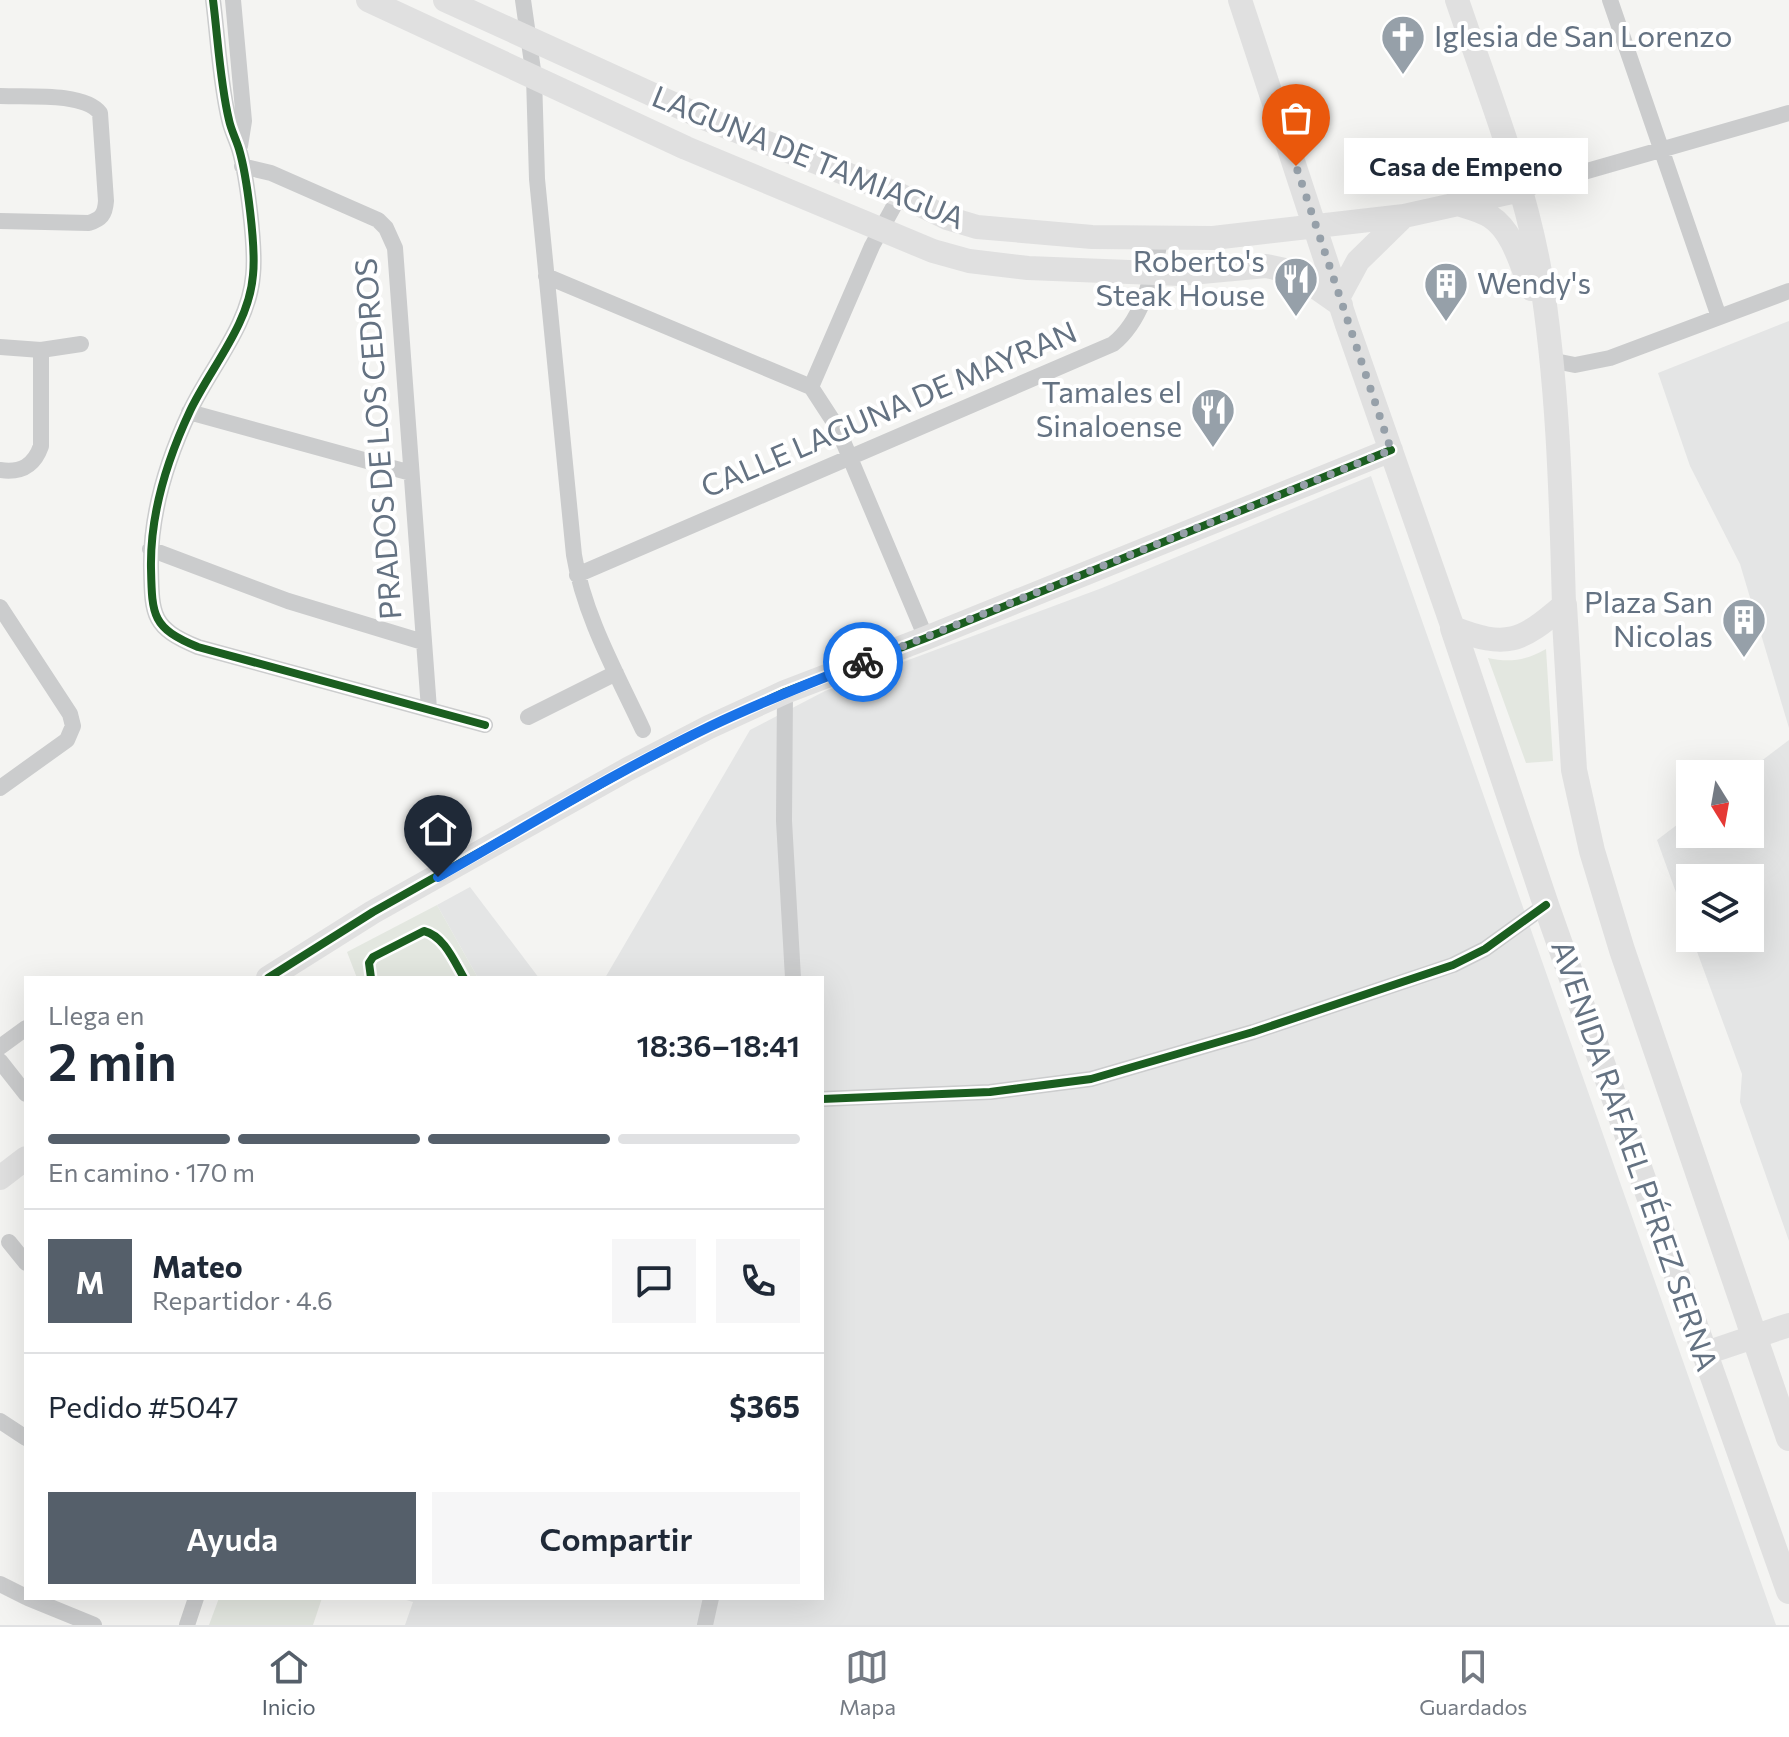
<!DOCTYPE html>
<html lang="es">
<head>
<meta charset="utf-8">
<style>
	:root { --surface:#fff; --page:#f6f6f7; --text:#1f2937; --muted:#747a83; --line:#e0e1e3; --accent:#555f6a }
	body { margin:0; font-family:Commissioner,sans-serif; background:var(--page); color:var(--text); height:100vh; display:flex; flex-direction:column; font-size:30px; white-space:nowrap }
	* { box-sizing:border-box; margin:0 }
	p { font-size:26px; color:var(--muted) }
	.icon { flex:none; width:44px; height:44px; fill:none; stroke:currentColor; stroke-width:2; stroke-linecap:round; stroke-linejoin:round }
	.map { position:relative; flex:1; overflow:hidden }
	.drawer { position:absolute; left:24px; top:976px; width:800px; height:624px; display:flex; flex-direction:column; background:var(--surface); border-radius:0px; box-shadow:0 8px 32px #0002 }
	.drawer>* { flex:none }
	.needle { width:52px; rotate:169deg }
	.buttons { position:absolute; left:1676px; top:760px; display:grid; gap:16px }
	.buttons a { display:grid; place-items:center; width:88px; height:88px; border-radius:0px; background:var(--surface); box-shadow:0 8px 32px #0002; font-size:40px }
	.pin { position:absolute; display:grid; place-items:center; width:68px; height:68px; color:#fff; margin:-82px -34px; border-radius:50% 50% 50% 0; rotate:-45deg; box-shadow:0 0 8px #0007 }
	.pin .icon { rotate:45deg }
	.courier { position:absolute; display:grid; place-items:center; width:80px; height:80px; margin:-40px; border:6px solid #1a73e8; border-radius:50%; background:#fff; color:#222; box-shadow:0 2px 10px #0007 }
	.bubble { position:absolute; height:56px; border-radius:0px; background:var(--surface); box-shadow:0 8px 32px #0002; font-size:26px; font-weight:600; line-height:56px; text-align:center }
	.summary em { font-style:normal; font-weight:600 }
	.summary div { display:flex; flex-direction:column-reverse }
	.summary { display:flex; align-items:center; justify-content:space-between; height:136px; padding:0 24px }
	h1 { font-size:52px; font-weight:600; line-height:60px }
	.bar { display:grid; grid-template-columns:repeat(4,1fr); gap:12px 8px; align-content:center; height:96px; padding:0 24px }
	.bar i { height:10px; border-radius:6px; background:var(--line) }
	.bar .current { background:var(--accent) }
	.bar p { grid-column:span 4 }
	.line { display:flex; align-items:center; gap:20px; padding:0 24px; border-top:2px solid var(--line) }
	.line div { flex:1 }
	.round { display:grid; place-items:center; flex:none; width:84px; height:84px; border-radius:0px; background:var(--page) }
	.button { display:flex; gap:16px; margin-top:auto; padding:16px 24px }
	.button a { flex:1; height:92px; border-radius:0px; background:var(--accent); color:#fff; font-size:32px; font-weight:600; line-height:92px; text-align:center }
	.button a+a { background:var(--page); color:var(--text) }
	.dock { display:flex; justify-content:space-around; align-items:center; height:112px; border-top:2px solid var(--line); background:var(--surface); font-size:22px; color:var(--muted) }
	.dock a { display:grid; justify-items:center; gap:4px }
	.dock .current { color:var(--accent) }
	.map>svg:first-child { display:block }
	.built { fill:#e4e5e5 }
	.green { fill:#e3e7e0 }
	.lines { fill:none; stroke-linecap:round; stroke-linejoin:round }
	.street { stroke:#cbcccd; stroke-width:16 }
	.secondary { stroke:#e0e0e0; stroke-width:24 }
	.primary { stroke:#e0e0e0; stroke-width:26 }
	.cycleway-casing { stroke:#fff; stroke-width:13 }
	.cycleway { stroke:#1b5e20; stroke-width:8 }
	.done { stroke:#96a0a9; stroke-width:8; stroke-dasharray:0 14.4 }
	.route { stroke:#1a73e8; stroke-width:10 }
	.labels { text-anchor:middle; stroke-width:8; stroke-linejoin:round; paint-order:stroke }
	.poi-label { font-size:30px; fill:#647282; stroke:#fff; text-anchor:end }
	.street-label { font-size:30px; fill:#647282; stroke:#fff }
</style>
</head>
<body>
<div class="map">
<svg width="1789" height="1625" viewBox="0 0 1789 1625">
	<rect width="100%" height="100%" fill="#f4f4f2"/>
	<!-- built -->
	<path class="built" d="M1789 321V728L1740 564 1690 466 1658 373Z
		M1371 476 1776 1625H405L413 1602 400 1598H822V978H605L750 730 825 691 1102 588Z
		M1789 740V1241L1740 1102 1742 1074 1692 938H1750V878H1690V931L1657 840 1690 815V834H1750V774H1744Z
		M470 887 539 978H478L437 905Z"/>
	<!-- green -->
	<path class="green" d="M1546 649 1553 761 1526 763 1488 658C1510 663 1527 660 1546 649Z
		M437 905 478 978H357L347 952Z
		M219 1598H322L313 1625H209Z"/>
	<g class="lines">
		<!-- street -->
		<path class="street" d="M213 0C218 39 220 83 229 120 231 130 236 139 239 149 247 176 256 247 253 275 249 325 211 367 190 411 167 460 150 514 151 568 152 616 152 628 198 647L485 725
			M233 0 244 121 240 146
			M523 0 534 77 537 179 574 555C584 616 617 674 643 730
			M1610 0 1719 317
			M0 96C26 97 84 92 100 113L106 201C105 215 101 219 89 223L0 221
			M242 166 271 173 378 220 386 228 395 248 429 709
			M1521 190 1789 113
			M546 276 811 387
			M0 347 41 350
			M1550 360 1575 365 1610 358 1789 291
			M811 387 837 427 926 638
			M811 387 872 246 900 195
			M189 412 411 473
			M0 470C21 473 34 466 41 446V350L81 344
			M150 549 288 601 423 642
			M577 575 1113 344C1144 319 1152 275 1161 238
			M0 607 70 714 73 726 67 740 0 788
			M785 692 784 821 793 978
			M528 717 616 673
			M0 1047 26 1028
			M0 1061 26 1094
			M822 1099 990 1092 1091 1079 1253 1032 1453 965 1485 949 1546 905
			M9 1242 26 1263
			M0 1421 26 1438
			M0 1584 26 1597
			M28 1598 94 1625
			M187 1625 196 1598
			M705 1625 711 1598"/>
		<!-- secondary -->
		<path class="secondary" d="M368 0 686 148 933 251 969 261 1028 268 1180 274 1266 266 1294 272 1341 305
			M445 0 704 118 900 195 947 218 977 227 1092 237 1213 238 1404 216 1521 190
			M1240 0 1347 325 1453 628C1507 649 1521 642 1564 605 1561 495 1558 381 1540 272 1524 180 1487 89 1457 0
			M1461 205C1471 208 1483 211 1491 217 1513 231 1522 267 1531 289
			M1338 298 1358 261 1404 216
			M268 978 373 912 628 769 709 727 785 692 926 638 1391 450
			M0 1178 26 1158
			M1703 1354 1789 1325"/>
		<!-- primary -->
		<path class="primary" d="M1564 605 1574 770 1592 851 1622 950 1789 1438
			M1453 628 1546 905 1789 1591"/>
		<!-- cycleway casing -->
		<g class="cycleway-casing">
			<path id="cycleway" d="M213 0C218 39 220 83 229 120 231 130 236 139 239 149 247 176 256 247 253 275 249 325 211 367 190 411 167 460 150 514 151 568 152 616 152 628 198 647L485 725
				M268 978 373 912 628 769 709 727 785 692 926 638 1391 450
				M371 978 369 963 373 957 424 931C444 936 454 961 464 978
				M822 1099 990 1092 1091 1079 1253 1032 1453 965 1485 949 1546 905"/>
		</g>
		<!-- cycleway -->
		<use href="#cycleway" class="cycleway"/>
	</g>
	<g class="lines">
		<!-- done -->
		<path class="done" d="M863 662 1391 450 1296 166"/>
		<!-- route -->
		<path class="route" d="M438 877C528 826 617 771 711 726 761 702 812 682 863 662"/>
	</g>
	<!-- icons -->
	<defs>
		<g id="church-pin" transform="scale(2.3)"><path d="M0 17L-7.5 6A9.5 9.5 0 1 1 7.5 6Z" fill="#96a0a9" stroke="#fff"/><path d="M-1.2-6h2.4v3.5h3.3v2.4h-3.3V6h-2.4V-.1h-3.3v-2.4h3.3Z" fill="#fff"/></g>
		<g id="restaurant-pin" transform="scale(2.3)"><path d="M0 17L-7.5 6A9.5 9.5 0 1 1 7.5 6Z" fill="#96a0a9" stroke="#fff"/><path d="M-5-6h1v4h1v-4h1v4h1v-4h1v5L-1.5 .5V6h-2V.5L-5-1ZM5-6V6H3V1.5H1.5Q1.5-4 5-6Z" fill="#fff"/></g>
		<g id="building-pin" transform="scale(2.3)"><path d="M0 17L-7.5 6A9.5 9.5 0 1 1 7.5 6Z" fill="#96a0a9" stroke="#fff"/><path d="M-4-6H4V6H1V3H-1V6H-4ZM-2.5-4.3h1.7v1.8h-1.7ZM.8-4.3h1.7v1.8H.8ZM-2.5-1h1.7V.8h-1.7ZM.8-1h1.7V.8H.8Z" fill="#fff"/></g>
	</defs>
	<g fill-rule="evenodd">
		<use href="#church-pin" x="1403" y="37"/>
		<use href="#restaurant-pin" x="1296" y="279"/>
		<use href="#building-pin" x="1446" y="284"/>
		<use href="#restaurant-pin" x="1213" y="410"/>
		<use href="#building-pin" x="1744" y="620"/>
	</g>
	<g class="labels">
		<!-- poi labels -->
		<g class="poi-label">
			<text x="1434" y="47" text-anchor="start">Iglesia de San Lorenzo</text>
			<text x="1265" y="272">Roberto's<tspan x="1265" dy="34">Steak House</tspan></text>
			<text x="1477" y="294" text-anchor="start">Wendy's</text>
			<text x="1182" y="403">Tamales el<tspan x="1182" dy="34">Sinaloense</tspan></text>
			<text x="1713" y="613">Plaza San<tspan x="1713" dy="34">Nicolas</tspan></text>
		</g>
		<!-- street labels -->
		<g class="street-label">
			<text transform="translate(808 158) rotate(22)" y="10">LAGUNA DE TAMIAGUA</text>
			<text transform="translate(889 410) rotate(-23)" y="10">CALLE LAGUNA DE MAYRAN</text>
			<text transform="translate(379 439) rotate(-94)" y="10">PRADOS DE LOS CEDROS</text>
			<text transform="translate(1634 1156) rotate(71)" y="10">AVENIDA RAFAEL PÉREZ SERNA</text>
		</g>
	</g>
</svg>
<div class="buttons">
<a><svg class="needle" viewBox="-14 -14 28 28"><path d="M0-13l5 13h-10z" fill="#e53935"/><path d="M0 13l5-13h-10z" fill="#747a83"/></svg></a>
<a><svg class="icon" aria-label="layers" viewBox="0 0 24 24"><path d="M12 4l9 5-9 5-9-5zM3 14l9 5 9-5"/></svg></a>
</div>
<div class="pin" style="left:1296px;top:166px;background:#ea580c"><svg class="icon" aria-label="bag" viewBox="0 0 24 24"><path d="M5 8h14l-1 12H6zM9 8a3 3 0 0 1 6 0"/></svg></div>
<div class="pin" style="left:438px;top:877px;background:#1f2937"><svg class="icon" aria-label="home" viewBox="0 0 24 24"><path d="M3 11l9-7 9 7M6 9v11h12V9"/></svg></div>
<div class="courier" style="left:863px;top:662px"><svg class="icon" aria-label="bike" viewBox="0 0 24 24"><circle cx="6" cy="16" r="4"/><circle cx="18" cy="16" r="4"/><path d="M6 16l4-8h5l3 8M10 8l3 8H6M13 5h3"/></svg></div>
<div class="bubble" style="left:1344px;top:138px;width:244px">Casa de Empeno</div>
<section class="drawer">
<div class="summary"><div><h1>2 min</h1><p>Llega en</p></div><em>18:36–18:41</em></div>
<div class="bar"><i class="current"></i><i class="current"></i><i class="current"></i><i></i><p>En camino · 170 m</p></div>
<div class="line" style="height:144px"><b class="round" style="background:var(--accent);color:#fff">M</b><div><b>Mateo</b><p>Repartidor · 4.6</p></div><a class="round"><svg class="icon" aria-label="chat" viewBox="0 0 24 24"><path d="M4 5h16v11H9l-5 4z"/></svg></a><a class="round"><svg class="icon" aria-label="phone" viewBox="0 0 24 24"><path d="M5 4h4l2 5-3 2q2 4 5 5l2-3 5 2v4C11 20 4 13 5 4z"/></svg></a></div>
<div class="line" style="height:104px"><div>Pedido #5047</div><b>$365</b></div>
<div class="button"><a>Ayuda</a><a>Compartir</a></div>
</section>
</div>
<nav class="dock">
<a class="current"><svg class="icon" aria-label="home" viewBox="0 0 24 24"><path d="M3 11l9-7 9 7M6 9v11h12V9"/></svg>Inicio</a>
<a><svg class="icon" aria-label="map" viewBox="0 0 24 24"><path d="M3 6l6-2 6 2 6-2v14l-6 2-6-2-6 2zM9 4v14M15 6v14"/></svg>Mapa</a>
<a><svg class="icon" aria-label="saved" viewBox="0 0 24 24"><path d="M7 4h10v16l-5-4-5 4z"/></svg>Guardados</a>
</nav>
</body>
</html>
